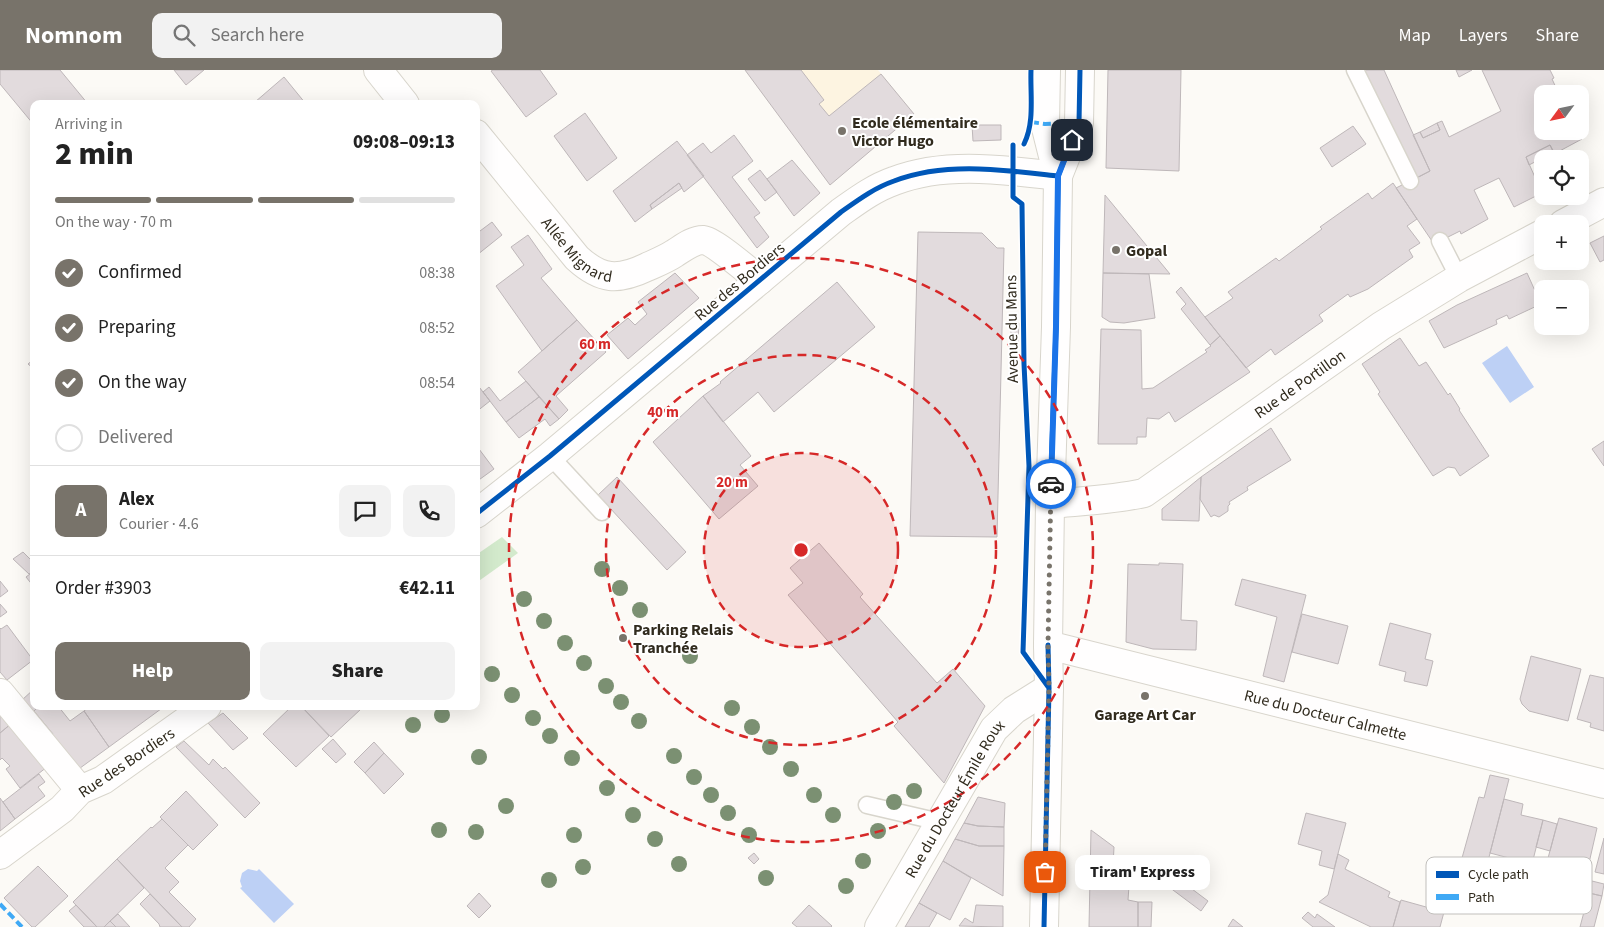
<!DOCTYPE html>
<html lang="en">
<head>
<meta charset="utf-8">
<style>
	:root { --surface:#fff; --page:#f2f2f2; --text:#222; --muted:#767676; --line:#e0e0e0; --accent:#78736a }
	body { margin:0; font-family:"Source Sans 3",sans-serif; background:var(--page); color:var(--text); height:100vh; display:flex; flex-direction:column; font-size:19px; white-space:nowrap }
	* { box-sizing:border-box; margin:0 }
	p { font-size:16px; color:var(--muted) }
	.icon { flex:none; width:28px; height:28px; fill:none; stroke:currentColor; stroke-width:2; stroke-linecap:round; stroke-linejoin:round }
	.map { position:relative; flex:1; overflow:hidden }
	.side { position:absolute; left:30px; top:30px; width:450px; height:610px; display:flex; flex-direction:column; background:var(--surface); border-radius:10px; box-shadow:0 5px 20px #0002 }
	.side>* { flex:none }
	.needle { width:32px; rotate:237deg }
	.tools { position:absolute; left:1534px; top:15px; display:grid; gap:10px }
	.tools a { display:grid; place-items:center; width:55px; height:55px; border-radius:10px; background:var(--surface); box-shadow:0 5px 20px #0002; font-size:25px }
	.pin { position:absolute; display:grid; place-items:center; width:42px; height:42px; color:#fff; margin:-21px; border-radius:10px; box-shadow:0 2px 8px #0006 }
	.courier { position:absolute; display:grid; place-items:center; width:50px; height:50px; margin:-25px; border:4px solid #1a73e8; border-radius:50%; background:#fff; color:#222; box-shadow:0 1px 6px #0007 }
	.bubble { position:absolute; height:35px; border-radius:10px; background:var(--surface); box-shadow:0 5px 20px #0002; font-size:16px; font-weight:800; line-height:35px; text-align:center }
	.headline em { font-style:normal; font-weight:800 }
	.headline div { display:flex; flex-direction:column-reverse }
	.headline { display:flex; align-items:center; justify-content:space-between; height:85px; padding:0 25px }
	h1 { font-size:32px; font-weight:800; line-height:38px }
	.bar { display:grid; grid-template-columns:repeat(4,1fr); gap:8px 5px; align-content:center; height:60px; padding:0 25px }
	.bar i { height:6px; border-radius:4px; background:var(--line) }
	.bar .on { background:var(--accent) }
	.bar p { grid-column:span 4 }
	.line { display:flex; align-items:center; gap:12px; padding:0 25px; border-top:1px solid var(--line) }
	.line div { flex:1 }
	.round { display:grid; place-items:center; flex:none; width:52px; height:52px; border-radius:10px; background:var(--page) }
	ol { padding:0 25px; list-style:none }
	li { display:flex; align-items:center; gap:15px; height:55px }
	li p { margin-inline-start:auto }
	li .icon { padding:5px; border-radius:50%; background:var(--accent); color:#fff; stroke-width:4 }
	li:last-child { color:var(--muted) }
	li i { width:28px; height:28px; border:2px solid var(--line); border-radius:50% }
	.cta { display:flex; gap:10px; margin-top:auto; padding:10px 25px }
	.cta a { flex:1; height:58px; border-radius:10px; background:var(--accent); color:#fff; font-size:20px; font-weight:800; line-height:58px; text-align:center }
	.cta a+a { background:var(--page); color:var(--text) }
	header { display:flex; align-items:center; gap:30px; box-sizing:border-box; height:70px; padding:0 25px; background:var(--accent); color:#fff }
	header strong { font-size:24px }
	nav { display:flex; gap:28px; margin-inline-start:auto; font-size:18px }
	.search { width:350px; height:45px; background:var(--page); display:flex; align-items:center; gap:12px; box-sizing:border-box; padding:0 18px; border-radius:10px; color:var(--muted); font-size:19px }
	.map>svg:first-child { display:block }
	.built { fill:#fdf4e1 }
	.green { fill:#d3eacc }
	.water { fill:#bdd0f5 }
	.building { fill:#e2dbdd; stroke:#beb7b9 }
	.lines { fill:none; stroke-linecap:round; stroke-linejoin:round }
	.service-casing { stroke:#d8d5cc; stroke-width:19 }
	.minor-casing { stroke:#d8d5cc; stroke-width:30 }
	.tertiary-casing { stroke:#d8d5cc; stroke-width:30 }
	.primary-casing { stroke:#d8d5cc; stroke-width:30 }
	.service { stroke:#fffefe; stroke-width:16 }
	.minor { stroke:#fffefe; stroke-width:28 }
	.tertiary { stroke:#fffefe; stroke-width:28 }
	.primary { stroke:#fffefe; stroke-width:28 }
	.quiet { stroke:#3fa9f5; stroke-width:4; stroke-dasharray:8 4; stroke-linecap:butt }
	.cycleway-casing { stroke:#fff; stroke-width:8 }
	.cycleway { stroke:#0057b8; stroke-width:5 }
	.tree { fill:#7b9072 }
	.done { stroke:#78736a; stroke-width:5; stroke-dasharray:0 9 }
	.route { stroke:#1a73e8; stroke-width:6 }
	.ring { fill:none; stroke:#d62828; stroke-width:2.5; stroke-dasharray:9 6 }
	.poi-dot { fill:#78736a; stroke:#fff; stroke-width:2 }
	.labels { text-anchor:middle; stroke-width:4; stroke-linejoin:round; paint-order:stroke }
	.poi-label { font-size:16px; font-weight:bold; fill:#312b1e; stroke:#fff; text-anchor:start }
	.street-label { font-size:16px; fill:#312b1e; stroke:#fff }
	.key { fill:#fff; stroke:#c1bfbc; stroke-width:1 }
	.key-label { font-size:14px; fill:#312b1e }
	.centre { fill:#d62828; stroke:#fff; stroke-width:2.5 }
	.ring-label { font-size:15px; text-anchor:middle; font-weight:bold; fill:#d62828; stroke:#fff; stroke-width:4; stroke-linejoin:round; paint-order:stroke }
</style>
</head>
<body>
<header>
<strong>Nomnom</strong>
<div class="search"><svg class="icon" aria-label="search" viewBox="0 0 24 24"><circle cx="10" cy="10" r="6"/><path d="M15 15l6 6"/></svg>Search here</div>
<nav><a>Map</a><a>Layers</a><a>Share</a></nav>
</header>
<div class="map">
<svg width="1604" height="857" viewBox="0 0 1604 857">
	<rect width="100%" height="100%" fill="#fcfaf6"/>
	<!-- built -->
	<path class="built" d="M745 0H878L914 44 830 115Z"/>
	<!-- green -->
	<path class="green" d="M502 467 518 483 476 513V485Z"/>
	<!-- water -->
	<path class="water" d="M1507 276 1534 317 1510 333 1482 293Z
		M248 799 257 801 259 799 294 834 274 853 240 818 242 817 240 811 242 803Z"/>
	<!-- building -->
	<path class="building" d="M0 0H60L88 34H34V55L0 14Z
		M174 0H204L186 15Z
		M493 0H540L557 24 526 47 491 1Z
		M745 0H801L824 30 819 34 829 46 881 4 914 44 830 115Z
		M1108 0H1181L1179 101 1106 98Z
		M1363 0H1384L1430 101 1415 109Z
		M1456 0H1472L1459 7Z
		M1482 0H1550L1554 8 1552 9 1559 24H1542V61H1578L1582 69 1554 84 1550 75 1526 87 1542 123 1514 137 1499 108 1474 120 1488 149 1461 164 1460 161 1434 174 1396 118 1430 101 1413 65 1420 62 1423 68 1440 60 1437 53 1442 51 1449 67 1501 41Z
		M284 7 306 34H257L255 32Z
		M585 43 617 88 587 111 554 66Z
		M1437 53 1440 60 1423 68 1420 62Z
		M972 55H1001V70L973 71Z
		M1353 56 1366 74 1332 97 1320 78Z
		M734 65 753 91 732 107 760 143 754 147 769 167 757 178 687 85 703 73 711 83Z
		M677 71 704 106 684 122 679 113 650 135 652 139 635 152 613 121Z
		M1550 75 1554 82 1529 95 1526 87Z
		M792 90 820 123 794 146 767 109Z
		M760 100 777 122 765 131 748 109Z
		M679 113 682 118 652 139 650 135Z
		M1393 113 1417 149 1407 156 1420 173 1409 180 1413 187 1368 219 1350 227 1348 224 1319 245 1323 251 1275 285 1271 279 1246 298 1205 247 1233 228 1228 222 1276 188 1279 191 1322 159 1320 157 1368 123 1372 129Z
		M1105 125 1170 204 1103 203Z
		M492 152 502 165 477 185 476 164Z
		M918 162 982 163 997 178H1004L997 467 910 466Z
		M528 165 552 199 541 208 577 250 542 281 496 216 524 195 511 177Z
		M1604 166V190L1600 192 1590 173Z
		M675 203 699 228 628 289 607 265 628 248 635 255 647 244 638 232Z
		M1103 203 1149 204 1155 248 1124 253 1110 252 1102 247Z
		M1527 203 1541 234 1509 249 1507 245 1496 250 1497 254 1444 278 1429 251 1457 235Z
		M837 212 875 257 774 342 758 322 723 352 703 326 721 313 720 312Z
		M1181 217 1220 266 1210 275 1181 239 1186 234 1176 222Z
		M577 250 606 282 556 326 568 340 559 349 518 302Z
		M1011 253H1019L1018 273 1011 272Z
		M1101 259 1141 260 1142 319 1153 318 1207 282 1205 280 1211 276 1210 275 1220 266 1250 302 1175 352 1169 342 1159 349 1147 348 1146 367H1137V374H1098Z
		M1400 268 1419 296 1426 292 1448 325 1450 323 1460 339 1459 340 1489 386 1460 406 1455 398 1448 397 1433 406 1378 324 1380 322 1362 294Z
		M34 289V299L28 294Z
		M526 311 539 327 506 352 483 322 489 317 500 331Z
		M476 313 490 331 476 342Z
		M703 326 751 386 740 395 758 416 719 449 653 372Z
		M539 327 559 349 550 356 545 349 519 368 506 352Z
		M1271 358 1291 390 1247 417 1248 420 1229 432 1230 434 1228 436V441L1219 447 1214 445 1211 447 1200 429 1201 407Z
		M1604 371V396L1592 379Z
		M476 375 494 399 476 412Z
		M617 407 686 482 667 500 598 425Z
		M1201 407 1199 451 1162 450V439Z
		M819 473 863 524 860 527 937 613 953 599 985 636 944 713 894 656 898 652 788 525 803 513 790 498Z
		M23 482 34 493V501L29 504 13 489Z
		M1159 493 1183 494 1181 550 1197 551 1196 580 1153 579 1126 572 1128 494 1159 495Z
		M34 501V517L26 507Z
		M1242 509 1306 525 1284 612 1263 606 1277 547 1235 535Z
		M0 511 8 521 0 527Z
		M0 534 7 542 0 547Z
		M1302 544 1348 556 1338 594 1292 582Z
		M1390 553 1431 564 1425 589 1433 591 1427 616 1404 611 1406 602 1379 595Z
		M7 555 33 590 7 610 0 602V558L1 559Z
		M1531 586 1581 599 1568 651 1529 641 1522 634 1520 629Z
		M1590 605 1604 608V661L1590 657 1591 653 1577 649Z
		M34 619V636H39L32 643 22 630Z
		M39 636 44 638 45 636H58L70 651 84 641 109 677 76 701 49 667 53 664 34 641Z
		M90 636H165L109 677 84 641Z
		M292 636H301L329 666 296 697 263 664Z
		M301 636H359L361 639 331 667Z
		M0 639 12 653 0 663Z
		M223 643 248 668 233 680 208 653Z
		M12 653 47 697 20 718 6 699 10 696 2 688 0 690V663Z
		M333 669 346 684 336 693 322 679Z
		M184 671 209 695 213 689 223 699 225 697 260 733 245 748 176 677Z
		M374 672 384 683 365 703 354 692Z
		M384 683 404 704 384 724 365 703Z
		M39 704 45 712 38 717 45 726 15 749 3 732Z
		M1490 705 1509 709 1487 795 1462 788 1479 727 1484 728Z
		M186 721 218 755 193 780 160 747Z
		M978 727 1005 733 1004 757 978 756 964 753Z
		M0 728 15 749 0 761Z
		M1504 729 1523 734 1521 745 1543 750 1532 794 1490 783Z
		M1306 743 1346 753 1334 799 1319 795 1322 781 1298 774Z
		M1559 748 1597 758 1589 793 1586 792 1581 808 1545 799Z
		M162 749 188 775 165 798 179 812 169 822 196 849 189 857H182L117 789 151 757 152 758Z
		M1543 750 1557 754 1550 781 1536 777Z
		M964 753 978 756 1004 757V776H979L955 769Z
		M1091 760 1114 777 1112 815 1129 816 1128 830 1138 832V857H1089Z
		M1604 768V804L1595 802Z
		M955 769 979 776H1004L1003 826 943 791Z
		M754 783 759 789 754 794 748 788Z
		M1338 784 1349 790 1345 799 1390 822 1388 827 1400 832 1393 857H1371L1319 832 1328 825Z
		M117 789 144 818 104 857H97L73 832Z
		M1152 789 1208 831 1201 841 1153 805 1154 803 1146 796Z
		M943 791 971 808 950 850 919 833Z
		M38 796 68 826 35 857H32L4 828Z
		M1592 811 1604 814 1602 826 1589 823Z
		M479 823 491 836 479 848 467 836Z
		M1589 823 1602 826 1594 857H1580Z
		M150 824 182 857H160L159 854 140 834Z
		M1401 830 1444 842 1440 857H1393Z
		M1138 832H1152L1151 857H1138Z
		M919 833 937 843 929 857H905Z
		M76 835 97 857H84L69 841Z
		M809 835 832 856 831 857H797L792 853Z
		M976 835 1003 836V857L959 856 965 848 973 853Z
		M1308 842 1315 848 1317 844 1335 857H1313L1302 848Z
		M118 844 130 857H116L110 851Z
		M1233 849 1243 857H1228Z
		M110 851 116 857H104Z"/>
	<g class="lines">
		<!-- service casing -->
		<g class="service-casing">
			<path id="service" d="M1355 0 1410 111
				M1440 171 1459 208
				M550 386 602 442
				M867 735 940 752"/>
		</g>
		<!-- minor casing -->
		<g class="minor-casing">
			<g id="minor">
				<path d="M378 0 405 34"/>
				<path id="s1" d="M476 64 577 188C601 210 618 211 647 197 656 193 666 189 675 183 683 178 693 170 703 170 714 171 749 202 760 210"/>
				<path d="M0 623 80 720"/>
				<path id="s2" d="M879 857 994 659 1014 640 1049 618"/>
			</g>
		</g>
		<!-- tertiary casing -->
		<g class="tertiary-casing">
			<g id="tertiary">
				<path d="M1563 154 1604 132"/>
				<path id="s3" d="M1050 434C1081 431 1113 430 1144 423L1381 256 1459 208 1542 164"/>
				<path d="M476 444 550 386 841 142C858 130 874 118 894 111 945 91 1005 100 1058 106"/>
				<path id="s4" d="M1048 575 1604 714"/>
				<path d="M0 785 62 739 80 720 103 710 207 636"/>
			</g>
		</g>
		<!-- primary casing -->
		<g class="primary-casing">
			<path id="primary" d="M1058 106 1079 53 1080 0
				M1044 857 1049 618 1048 575 1050 434 1056 257 1058 106 1045 54 1046 0"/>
		</g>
		<!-- service -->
		<use href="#service" class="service"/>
		<!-- minor -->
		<use href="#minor" class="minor"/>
		<!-- tertiary -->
		<use href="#tertiary" class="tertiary"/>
		<!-- primary -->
		<use href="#primary" class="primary"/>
		<!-- quiet -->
		<path class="quiet" d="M1031 52 1045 54 1079 53
			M0 834 22 857"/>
		<!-- cycleway casing -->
		<g class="cycleway-casing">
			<path id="cycleway" d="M1024 74C1035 52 1030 24 1031 0
				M1013 75V127L1022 134 1024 294 1029 396 1023 582 1049 618
				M1050 434 1056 257 1058 106 1079 53 1080 0
				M476 444 550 386 841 142C858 130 874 118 894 111 945 91 1005 100 1058 106
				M1044 857 1049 618 1048 575"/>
		</g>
		<!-- cycleway -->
		<use href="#cycleway" class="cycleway"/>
	</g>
	<!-- trees -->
	<g class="tree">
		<circle cx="602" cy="499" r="8"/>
		<circle cx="620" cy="518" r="8"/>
		<circle cx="524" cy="529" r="8"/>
		<circle cx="640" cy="540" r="8"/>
		<circle cx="544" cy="551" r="8"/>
		<circle cx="565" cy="573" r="8"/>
		<circle cx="690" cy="586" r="8"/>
		<circle cx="584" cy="593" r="8"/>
		<circle cx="492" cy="604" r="8"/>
		<circle cx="606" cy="616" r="8"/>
		<circle cx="512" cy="625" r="8"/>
		<circle cx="621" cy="632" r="8"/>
		<circle cx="732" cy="638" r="8"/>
		<circle cx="442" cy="645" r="8"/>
		<circle cx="533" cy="648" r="8"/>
		<circle cx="639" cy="651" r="8"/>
		<circle cx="413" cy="655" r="8"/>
		<circle cx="752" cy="657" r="8"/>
		<circle cx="550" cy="666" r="8"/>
		<circle cx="770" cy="677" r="8"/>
		<circle cx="674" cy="686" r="8"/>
		<circle cx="479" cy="687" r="8"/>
		<circle cx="572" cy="688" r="8"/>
		<circle cx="791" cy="699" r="8"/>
		<circle cx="694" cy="707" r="8"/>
		<circle cx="607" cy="718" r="8"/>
		<circle cx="914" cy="721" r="8"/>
		<circle cx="711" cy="725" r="8"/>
		<circle cx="814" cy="725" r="8"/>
		<circle cx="894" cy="732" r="8"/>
		<circle cx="506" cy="736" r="8"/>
		<circle cx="728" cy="743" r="8"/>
		<circle cx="633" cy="745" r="8"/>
		<circle cx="833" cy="745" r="8"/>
		<circle cx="439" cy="760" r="8"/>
		<circle cx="878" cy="761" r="8"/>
		<circle cx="476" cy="762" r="8"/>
		<circle cx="574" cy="765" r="8"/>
		<circle cx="749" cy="765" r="8"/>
		<circle cx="655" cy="769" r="8"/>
		<circle cx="863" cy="791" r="8"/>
		<circle cx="679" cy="794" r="8"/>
		<circle cx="583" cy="797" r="8"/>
		<circle cx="766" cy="808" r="8"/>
		<circle cx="549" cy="810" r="8"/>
		<circle cx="846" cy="816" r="8"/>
	</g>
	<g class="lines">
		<!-- done -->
		<path class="done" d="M1045 802 1049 618 1048 575 1051 414"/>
		<!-- route -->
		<path class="route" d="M1051 414 1056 257 1058 106 1072 70"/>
	</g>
	<!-- distance rings -->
	<circle cx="801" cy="480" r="97" fill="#d62828" fill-opacity=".12"/>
	<g class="ring">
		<circle cx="801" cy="480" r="97"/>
		<circle cx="801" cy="480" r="195"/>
		<circle cx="801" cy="480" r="292"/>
	</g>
	<!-- markers -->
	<g class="poi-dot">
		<circle cx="842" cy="61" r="5"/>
		<circle cx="1116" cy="180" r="5"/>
		<circle cx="623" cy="568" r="5"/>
		<circle cx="1145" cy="626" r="5"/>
	</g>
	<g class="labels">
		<!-- poi labels -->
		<g class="poi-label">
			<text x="852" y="58">Ecole élémentaire<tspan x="852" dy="18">Victor Hugo</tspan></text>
			<text x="1126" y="186">Gopal</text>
			<text x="633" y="565">Parking Relais<tspan x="633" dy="18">Tranchée</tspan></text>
			<text x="1145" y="650" text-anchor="middle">Garage Art Car</text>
		</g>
		<!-- street labels -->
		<g class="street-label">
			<text dy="6" stroke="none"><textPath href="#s1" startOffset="155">Allée Mignard</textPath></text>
			<text transform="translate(739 211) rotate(-40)" y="6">Rue des Bordiers</text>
			<text transform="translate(1011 259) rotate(-91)" y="6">Avenue du Mans</text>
			<text dy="6" stroke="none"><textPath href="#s3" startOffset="285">Rue de Portillon</textPath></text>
			<text dy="6" stroke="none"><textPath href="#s4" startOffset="286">Rue du Docteur Calmette</textPath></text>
			<text transform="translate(126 692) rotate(-34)" y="6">Rue des Bordiers</text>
			<text dy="6" stroke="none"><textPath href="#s2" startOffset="149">Rue du Docteur Émile Roux</textPath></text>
		</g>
	</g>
	<!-- legend -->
	<rect x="1426" y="787" width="166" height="57" rx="8" class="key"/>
	<rect x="1436" y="801" width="23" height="7" fill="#0057b8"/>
	<rect x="1436" y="824" width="23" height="6" fill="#3fa9f5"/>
	<g class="key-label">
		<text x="1468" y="809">Cycle path</text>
		<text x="1468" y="832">Path</text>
	</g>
	<circle cx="801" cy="480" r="8" class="centre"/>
	<g class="ring-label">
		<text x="595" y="279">60 m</text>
		<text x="663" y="347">40 m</text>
		<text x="732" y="417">20 m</text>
	</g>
</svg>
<div class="tools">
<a><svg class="needle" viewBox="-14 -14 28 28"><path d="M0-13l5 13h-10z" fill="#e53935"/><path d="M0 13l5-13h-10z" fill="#767676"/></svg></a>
<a><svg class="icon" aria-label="locate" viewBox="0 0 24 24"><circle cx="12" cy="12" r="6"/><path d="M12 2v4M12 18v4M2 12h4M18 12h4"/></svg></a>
<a>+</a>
<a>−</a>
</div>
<div class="pin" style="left:1045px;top:802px;background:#ea580c"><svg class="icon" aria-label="bag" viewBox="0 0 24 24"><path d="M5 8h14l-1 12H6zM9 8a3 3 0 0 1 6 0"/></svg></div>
<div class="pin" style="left:1072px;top:70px;background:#1f2937"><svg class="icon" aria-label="home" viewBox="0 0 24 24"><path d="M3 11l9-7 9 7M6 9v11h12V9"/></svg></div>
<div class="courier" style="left:1051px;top:414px"><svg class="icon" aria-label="car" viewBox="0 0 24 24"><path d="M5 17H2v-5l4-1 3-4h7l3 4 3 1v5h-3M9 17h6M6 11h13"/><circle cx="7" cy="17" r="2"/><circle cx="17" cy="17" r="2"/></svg></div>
<div class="bubble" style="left:1075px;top:785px;width:135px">Tiram' Express</div>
<section class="side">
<div class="headline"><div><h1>2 min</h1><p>Arriving in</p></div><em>09:08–09:13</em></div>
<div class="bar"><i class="on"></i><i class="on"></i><i class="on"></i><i></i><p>On the way · 70 m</p></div>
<ol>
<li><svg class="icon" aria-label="check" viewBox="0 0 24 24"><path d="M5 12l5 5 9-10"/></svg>Confirmed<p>08:38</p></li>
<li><svg class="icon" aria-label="check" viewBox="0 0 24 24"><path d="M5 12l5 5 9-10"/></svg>Preparing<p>08:52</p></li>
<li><svg class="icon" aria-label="check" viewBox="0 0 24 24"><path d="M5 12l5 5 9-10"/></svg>On the way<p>08:54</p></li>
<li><i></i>Delivered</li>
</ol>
<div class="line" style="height:90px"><b class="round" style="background:var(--accent);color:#fff">A</b><div><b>Alex</b><p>Courier · 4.6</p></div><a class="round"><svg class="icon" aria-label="chat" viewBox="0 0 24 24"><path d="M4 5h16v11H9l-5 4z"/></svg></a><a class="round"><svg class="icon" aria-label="phone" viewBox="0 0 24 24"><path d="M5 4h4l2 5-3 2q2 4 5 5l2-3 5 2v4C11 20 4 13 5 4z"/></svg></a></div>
<div class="line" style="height:65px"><div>Order #3903</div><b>€42.11</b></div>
<div class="cta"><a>Help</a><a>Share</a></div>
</section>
</div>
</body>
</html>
